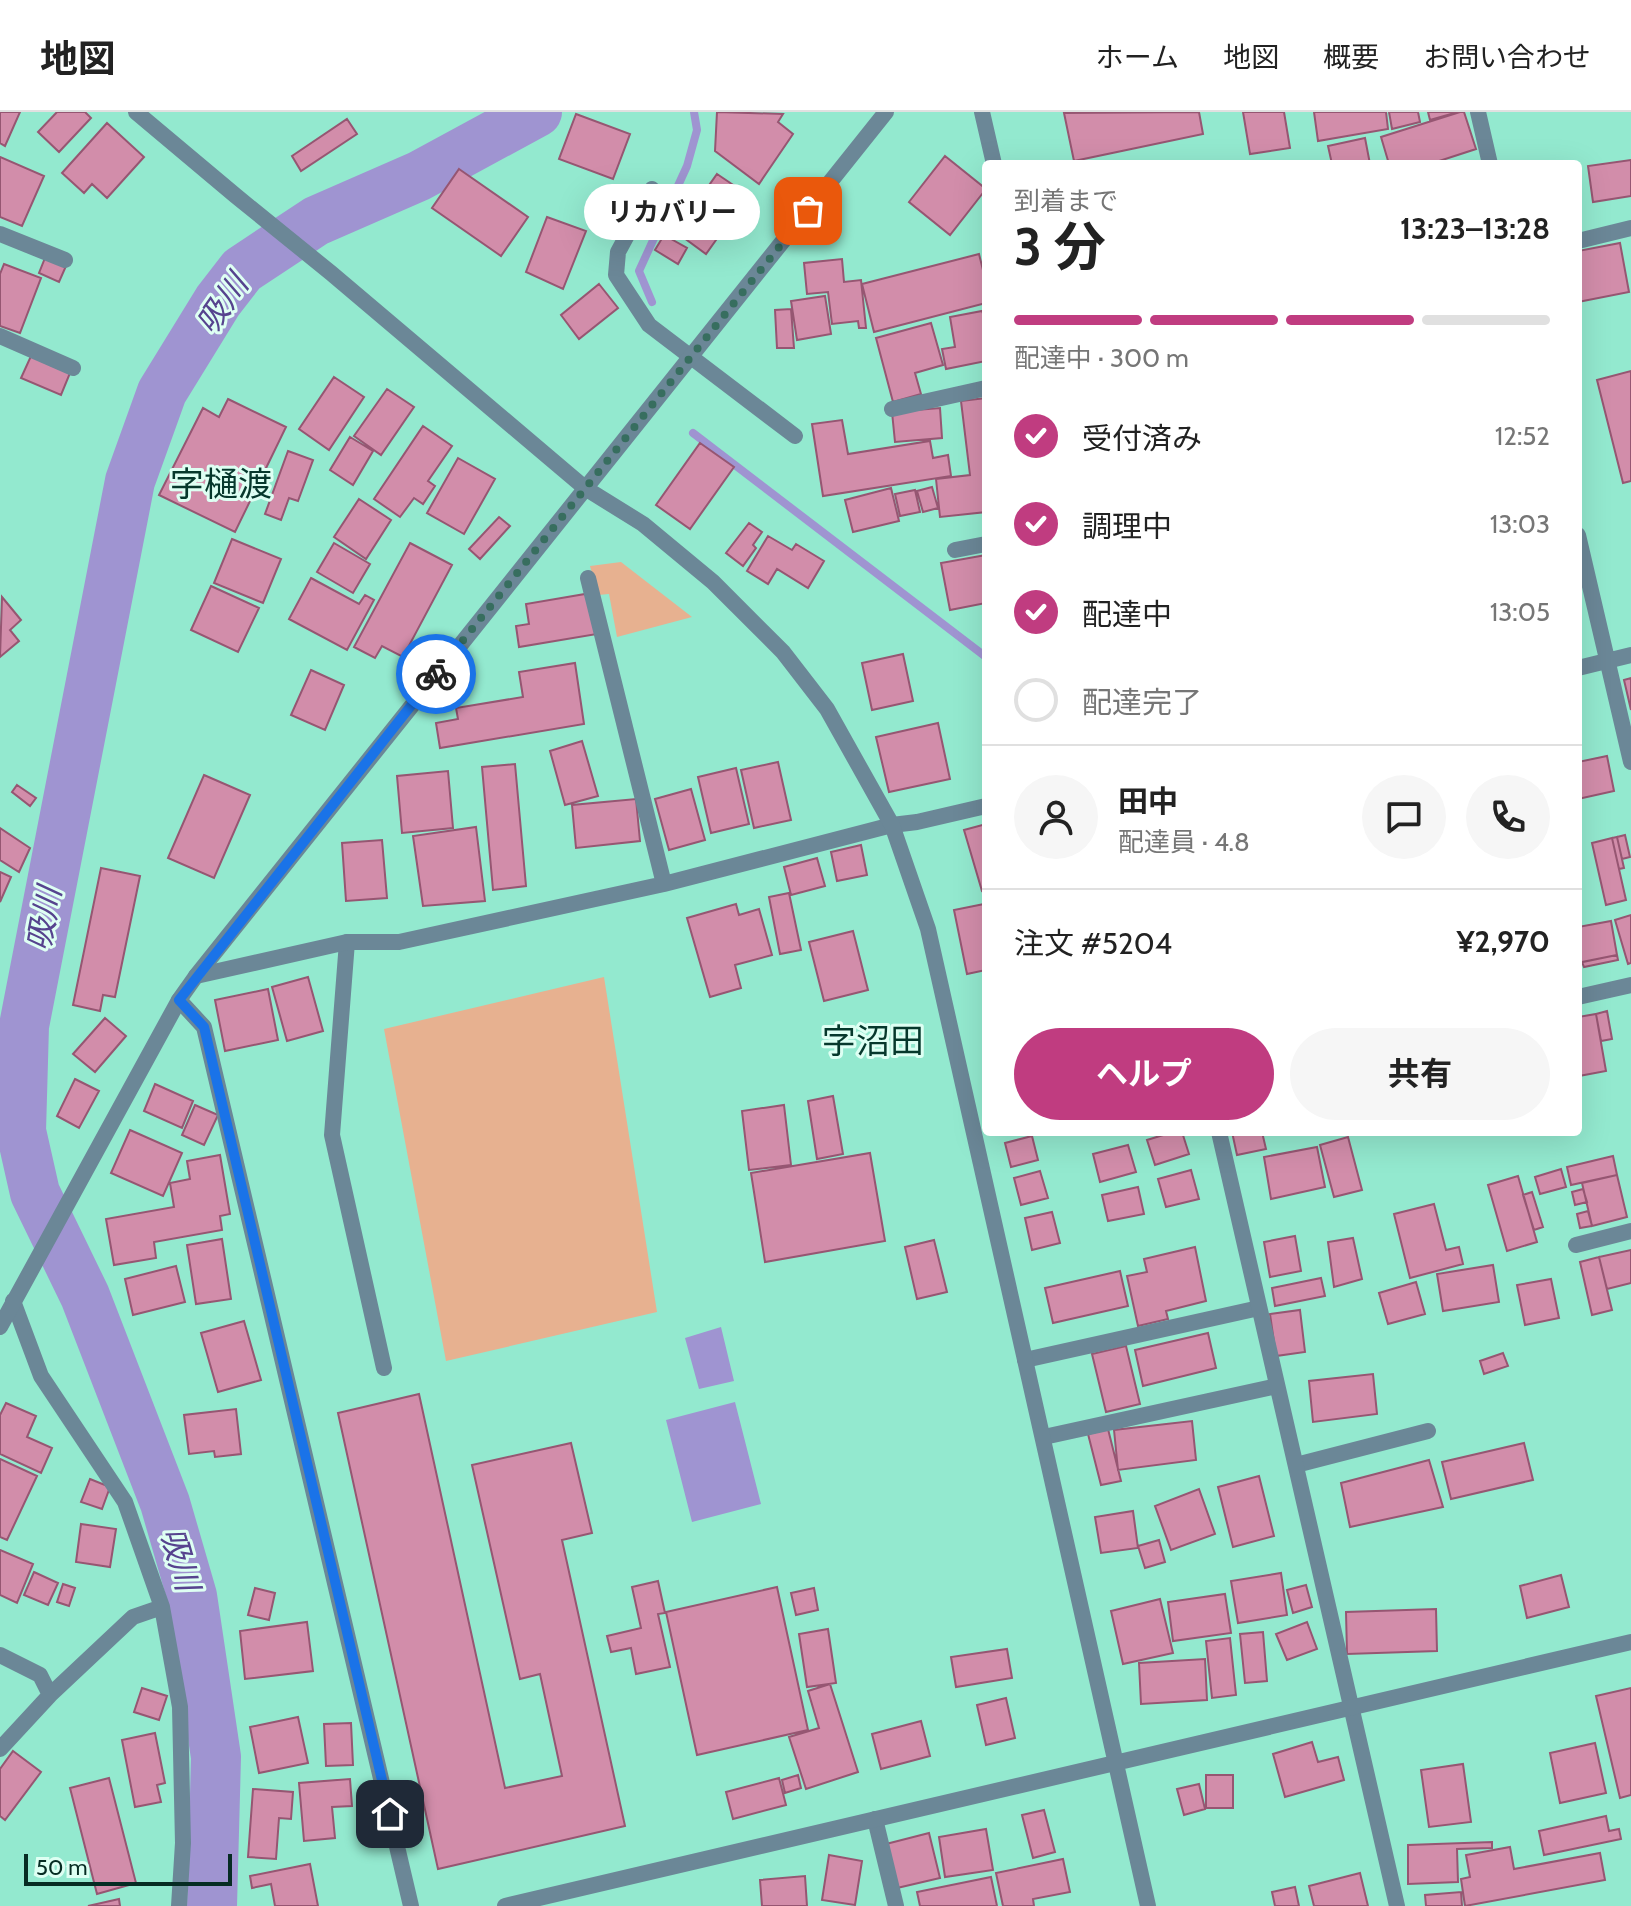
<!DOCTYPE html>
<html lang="ja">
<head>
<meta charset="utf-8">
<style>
	:root { --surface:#fff; --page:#f6f6f6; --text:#222; --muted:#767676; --line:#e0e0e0; --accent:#c03c80 }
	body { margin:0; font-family:Cabin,"Noto Sans JP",sans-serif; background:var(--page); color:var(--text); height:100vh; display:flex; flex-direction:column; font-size:30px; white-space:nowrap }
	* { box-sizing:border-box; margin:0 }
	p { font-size:26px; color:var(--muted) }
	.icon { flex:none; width:44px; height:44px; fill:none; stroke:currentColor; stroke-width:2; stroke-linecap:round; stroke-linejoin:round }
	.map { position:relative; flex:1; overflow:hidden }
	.panel { position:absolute; left:982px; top:48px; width:600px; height:976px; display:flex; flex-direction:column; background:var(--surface); border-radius:8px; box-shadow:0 8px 32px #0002 }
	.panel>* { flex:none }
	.scale { position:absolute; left:24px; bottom:20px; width:208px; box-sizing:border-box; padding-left:8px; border:4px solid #062c23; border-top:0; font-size:22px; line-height:28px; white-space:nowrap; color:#062c23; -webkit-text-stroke:6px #defff3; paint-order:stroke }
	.pin { position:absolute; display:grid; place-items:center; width:68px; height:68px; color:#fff; margin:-34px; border-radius:16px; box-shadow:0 4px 12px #0006 }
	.courier { position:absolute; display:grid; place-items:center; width:80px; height:80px; margin:-40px; border:6px solid #1a73e8; border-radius:50%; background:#fff; color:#222; box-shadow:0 2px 10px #0007 }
	.bubble { position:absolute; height:56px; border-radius:28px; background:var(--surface); box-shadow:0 8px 32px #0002; font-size:26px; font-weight:700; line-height:56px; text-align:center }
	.summary em { font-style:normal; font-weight:700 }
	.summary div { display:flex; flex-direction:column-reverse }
	.summary { display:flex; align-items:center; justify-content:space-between; height:136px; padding:0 32px }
	h1 { font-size:52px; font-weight:700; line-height:60px }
	.bar { display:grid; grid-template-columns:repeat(4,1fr); gap:12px 8px; align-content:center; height:96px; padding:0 32px }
	.bar i { height:10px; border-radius:6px; background:var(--line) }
	.bar .selected { background:var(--accent) }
	.bar p { grid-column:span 4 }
	.line { display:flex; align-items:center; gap:20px; padding:0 32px; border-top:2px solid var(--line) }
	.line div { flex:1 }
	.round { display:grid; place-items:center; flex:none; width:84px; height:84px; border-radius:42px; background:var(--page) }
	ol { padding:0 32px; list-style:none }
	li { display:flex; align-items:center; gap:24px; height:88px }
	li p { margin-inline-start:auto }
	li .icon { padding:8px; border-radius:50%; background:var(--accent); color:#fff; stroke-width:4 }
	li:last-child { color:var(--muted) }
	li i { width:44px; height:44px; border:4px solid var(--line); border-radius:50% }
	.cta { display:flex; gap:16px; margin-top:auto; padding:16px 32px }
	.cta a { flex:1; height:92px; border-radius:48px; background:var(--accent); color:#fff; font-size:32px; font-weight:700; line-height:92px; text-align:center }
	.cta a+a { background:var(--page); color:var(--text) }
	header { display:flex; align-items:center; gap:48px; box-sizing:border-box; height:112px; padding:0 40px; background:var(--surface); border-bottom:2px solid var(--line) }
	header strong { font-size:38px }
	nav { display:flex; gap:44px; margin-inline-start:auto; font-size:28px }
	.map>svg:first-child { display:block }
	.green { fill:#e7b190 }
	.water { fill:#9f94d1 }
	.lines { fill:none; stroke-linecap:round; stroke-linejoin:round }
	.stream { stroke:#9f94d1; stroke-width:8 }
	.river { stroke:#9f94d1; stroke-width:50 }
	.building { fill:#d28daa; stroke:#965672; stroke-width:2 }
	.service { stroke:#6b8797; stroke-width:16 }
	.minor { stroke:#6b8797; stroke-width:16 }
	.tertiary { stroke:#6b8797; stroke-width:16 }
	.done { stroke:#376e5f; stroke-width:8; stroke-dasharray:0 14.4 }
	.route { stroke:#1a73e8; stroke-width:10 }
	.labels { text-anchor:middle; stroke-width:6; stroke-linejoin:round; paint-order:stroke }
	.water-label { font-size:32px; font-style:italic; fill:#56438e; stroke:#defff3 }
	.quarter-label { font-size:34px; fill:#06382c; stroke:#defff3 }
</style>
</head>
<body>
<header>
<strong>地図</strong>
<nav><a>ホーム</a><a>地図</a><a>概要</a><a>お問い合わせ</a></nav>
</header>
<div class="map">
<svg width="1631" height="1794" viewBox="0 0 1631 1794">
	<rect width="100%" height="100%" fill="#93e9cf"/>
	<!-- green -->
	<path class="green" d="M621 450 692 505 617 525 609 482 598 483 590 454Z
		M604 865 657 1200 446 1249 384 917Z"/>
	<!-- water -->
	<path class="water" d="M721 1215 734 1269 699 1277 685 1226Z
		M735 1290 761 1392 692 1410 666 1308Z"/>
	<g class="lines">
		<!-- stream -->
		<path class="stream" d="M652 190 639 159 687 54 697 18 694 0
			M693 321 986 545
			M0 919 24 914"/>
		<!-- river -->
		<path class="river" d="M212 1794 216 1645 192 1484 165 1391 85 1184 35 1081 21 1019 24 914 130 369 162 280 218 189 242 158 316 109 419 64 537 0"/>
	</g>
	<!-- building -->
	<path class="building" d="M0 0H20L5 34 0 31Z
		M57 0H85L91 6 59 40 38 20Z
		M717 0 783 2 778 10 793 22 759 72 715 39Z
		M1199 0 1203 22 1074 49 1064 1Z
		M1243 0H1284L1290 36 1250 42Z
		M1314 0H1386L1388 17 1318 29Z
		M1389 0H1418L1420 10 1392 17Z
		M1428 0H1458L1430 8Z
		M1460 0H1464L1476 37 1430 52H1389L1381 25Z
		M576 2 630 22 613 67 559 47Z
		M347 7 357 22 301 59 292 44Z
		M107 11 144 45 107 86 92 72 84 81 62 61Z
		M1365 26 1370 52H1332L1328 34Z
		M945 44 986 77 950 123 909 90Z
		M0 45 44 64 22 114 0 105Z
		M1631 48V84L1593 90 1588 54Z
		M459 57 528 105 501 144 432 96Z
		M717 62 748 83 706 142 676 120Z
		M547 105 586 119 563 177 526 160Z
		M664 123 687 136 678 152 655 138Z
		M1620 131 1629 180 1578 190V139Z
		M979 142 986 170V191L874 220 862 172Z
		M45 146 66 154 59 170 39 161Z
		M842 147 844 170 861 168 866 216H859L858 209 832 212 828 180 807 182 804 151Z
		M4 152 41 166 20 221 0 214V162Z
		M599 172 618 196 579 227 561 203Z
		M825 184 831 222 797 228 791 189Z
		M791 197 794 236H777L775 198Z
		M982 199 986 210V249L946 257 942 237 955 235 950 205Z
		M931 211 943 253 915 261 921 282 893 290 876 226Z
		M31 244 70 261 61 283 21 266Z
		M1631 259V369L1623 371 1597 268Z
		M334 265 364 285 329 338 299 317Z
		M387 277 414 295 381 343 354 324Z
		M986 286V400L940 405 936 367 970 363 961 289Z
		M228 287 286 315 235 420 159 383 203 296 219 305Z
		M940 296 942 326 895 330 892 300Z
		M842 308 848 342 930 329 933 346 948 343 951 364 823 384 812 312Z
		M423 314 452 334 428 369 435 374 423 392 414 386 400 405 374 387Z
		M350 325 373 339 353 373 330 358Z
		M700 331 734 355 690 417 656 393Z
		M288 339 313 348 298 389 289 386 281 408 265 402Z
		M458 346 495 367 464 422 427 401Z
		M932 375 938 396 923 400 917 379Z
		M891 376 899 409 853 420 845 388Z
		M915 378 920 400 900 404 895 382Z
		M359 387 391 408 366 447 334 425Z
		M499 405 510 414 480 447 469 437Z
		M749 411 762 420 753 433 756 436 743 454 726 441Z
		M768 424 792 438 796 432 824 449 808 476 777 457 768 472 747 459Z
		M232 427 281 447 263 491 214 471Z
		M334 431 370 452 353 481 317 460Z
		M410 431 452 453 403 545 382 534 375 546 354 535Z
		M986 443V491L950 498 941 451Z
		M311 466 359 492 365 483 374 488 347 538 289 507Z
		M211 474 259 496 238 540 191 518Z
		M591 481 597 522 519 535 516 514 529 512 526 492Z
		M2 485 21 508 10 518 19 529 0 545Z
		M903 542 913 589 872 598 862 551Z
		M575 551 584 612 440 636 436 611 458 607 456 596 523 585 519 560Z
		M311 558 344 573 325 618 291 603Z
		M1631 566V598L1624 568Z
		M938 611 950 667 889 680 876 625Z
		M582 629 598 684 565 693 550 639Z
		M1607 644 1614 679 1578 687V650Z
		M778 650 791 708 754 716 741 658Z
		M515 652 526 774 493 778 482 655Z
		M736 656 749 712 711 721 698 665Z
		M448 659 453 716 402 721 397 664Z
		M204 663 250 683 214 766 168 746Z
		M17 673 36 686 30 694 12 680Z
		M691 677 705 728 669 738 655 687Z
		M636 687 640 729 576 736 572 693Z
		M986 712V778L982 779 964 718Z
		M476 715 485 789 423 794 413 724Z
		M0 716 30 736 19 760 0 748Z
		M1625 723 1630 745 1622 747 1617 725Z
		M1617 725 1624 756 1619 757 1612 726Z
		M1612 726 1626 788 1606 793 1592 731Z
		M382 728 387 786 346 789 342 731Z
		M861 733 867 763 837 769 831 740Z
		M817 746 825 774 791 783 784 755Z
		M101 756 140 764 115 885 103 883 100 899 73 893Z
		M0 760 11 765 0 790Z
		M789 781 801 838 780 842 769 785Z
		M736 792 739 803 759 797 772 843 735 853 741 876 710 885 687 806Z
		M984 792 986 858 967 862 954 798Z
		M1631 803V851L1628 852 1615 808Z
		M1611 809 1617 843 1578 851V815Z
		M853 819 868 878 824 889 809 830Z
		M1617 843 1618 848 1584 855 1582 850Z
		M308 865 323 919 287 929 272 875Z
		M268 877 278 928 225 939 215 888Z
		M1607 899 1612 927 1601 929 1596 902Z
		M1596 902 1606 959 1579 964 1578 905Z
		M105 906 126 924 95 960 73 942Z
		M75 967 99 979 79 1016 57 1004Z
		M155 972 193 989 182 1016 144 999Z
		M833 984 843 1042 817 1047 808 989Z
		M195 993 218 1003 204 1033 182 1023Z
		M784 993 791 1053 749 1058 742 999Z
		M130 1018 182 1041 163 1084 111 1061Z
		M1173 1020H1182L1189 1042 1155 1053 1147 1028Z
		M1232 1020H1262L1266 1037 1237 1043Z
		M1032 1024 1038 1048 1011 1055 1005 1031Z
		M1348 1025 1362 1078 1334 1085 1320 1033Z
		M1128 1033 1136 1060 1100 1070 1093 1042Z
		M1317 1035 1325 1075 1271 1087 1264 1045Z
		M870 1041 885 1129 765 1150 751 1061Z
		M220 1043 230 1102 220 1104 222 1118 154 1130 156 1146 114 1153 106 1107 174 1095 170 1071 190 1067 187 1049Z
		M1613 1044 1617 1063 1571 1073 1567 1055Z
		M1561 1057 1566 1075 1540 1082 1535 1065Z
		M1191 1058 1199 1087 1166 1095 1158 1067Z
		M1040 1059 1048 1086 1021 1093 1014 1066Z
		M1617 1063 1627 1105 1592 1114 1582 1071Z
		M1518 1064 1537 1130 1507 1139 1488 1073Z
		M1138 1075 1144 1102 1108 1109 1102 1083Z
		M1583 1077 1587 1090 1575 1093 1572 1080Z
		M1532 1080 1543 1115 1534 1118 1523 1083Z
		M1434 1092 1446 1138 1459 1135 1463 1152 1410 1166 1394 1102Z
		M1588 1099 1592 1114 1580 1116 1577 1102Z
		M1052 1100 1060 1131 1032 1138 1025 1106Z
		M1295 1124 1301 1159 1270 1165 1264 1130Z
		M1353 1126 1362 1167 1334 1175 1328 1130Z
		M222 1127 231 1187 196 1192 187 1133Z
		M934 1128 947 1180 917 1187 905 1135Z
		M1195 1135 1206 1189 1166 1199 1168 1207 1138 1214 1127 1164 1147 1160 1144 1147Z
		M1631 1138V1171L1607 1177 1599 1145Z
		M1599 1145 1612 1198 1592 1203 1580 1150Z
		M1493 1153 1499 1190 1443 1199 1437 1162Z
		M176 1154 185 1190 133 1203 125 1167Z
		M1120 1159 1128 1194 1053 1211 1045 1176Z
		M1321 1166 1325 1184 1275 1194 1272 1176Z
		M1551 1167 1559 1206 1525 1213 1517 1173Z
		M1416 1170 1425 1202 1388 1212 1379 1181Z
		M1300 1198 1305 1240 1276 1244 1270 1202Z
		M244 1209 261 1268 218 1280 201 1221Z
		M1208 1221 1216 1256 1143 1274 1135 1238Z
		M1126 1234 1140 1292 1106 1300 1092 1242Z
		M1503 1241 1508 1254 1484 1262 1480 1249Z
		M1373 1262 1377 1302 1313 1310 1309 1269Z
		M419 1282 505 1676 562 1664 540 1562 520 1567 472 1353 571 1331 592 1421 562 1428 625 1714 438 1757 338 1301Z
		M6 1291 36 1304 27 1325 52 1336 41 1361 0 1342V1303Z
		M236 1297 241 1342 215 1345 214 1339 189 1342 184 1303Z
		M1192 1309 1196 1348 1118 1358 1114 1318Z
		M1108 1317 1121 1369 1101 1373 1088 1322Z
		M1524 1331 1533 1368 1451 1387 1442 1350Z
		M0 1347 37 1364 7 1428 0 1425Z
		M1429 1348 1443 1395 1350 1415 1341 1371Z
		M1259 1364 1274 1424 1233 1435 1218 1375Z
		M90 1367 110 1375 102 1397 81 1390Z
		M1199 1377 1215 1422 1171 1438 1155 1394Z
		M1133 1399 1138 1436 1101 1441 1095 1405Z
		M81 1412 116 1417 110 1455 76 1450Z
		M1159 1428 1165 1450 1145 1456 1138 1434Z
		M0 1438 33 1452 17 1491 0 1483Z
		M34 1460 58 1471 48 1493 24 1483Z
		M1281 1461 1287 1503 1238 1511 1231 1469Z
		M1561 1463 1569 1495 1527 1506 1520 1474Z
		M658 1469 665 1501 658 1502 670 1555 636 1562 631 1536 611 1540 607 1524 641 1516 632 1475Z
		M63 1472 75 1476 69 1494 57 1490Z
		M1306 1473 1312 1495 1293 1501 1287 1478Z
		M777 1475 808 1618 697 1643 666 1500Z
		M255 1476 275 1481 269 1508 248 1503Z
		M814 1476 818 1498 796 1503 791 1481Z
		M1225 1482 1231 1521 1173 1529 1168 1490Z
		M1160 1487 1173 1541 1123 1552 1111 1499Z
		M1436 1497 1437 1539 1347 1542 1346 1500Z
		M307 1510 313 1559 245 1567 240 1519Z
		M1307 1510 1317 1537 1287 1548 1276 1522Z
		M828 1517 836 1571 807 1575 799 1522Z
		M1263 1520 1267 1569 1245 1571 1240 1522Z
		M1230 1526 1236 1583 1212 1586 1206 1529Z
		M1007 1537 1012 1566 956 1575 951 1545Z
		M1205 1547 1207 1588 1141 1592 1139 1551Z
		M830 1572 858 1660 806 1677 789 1625 819 1616 808 1579Z
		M142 1576 167 1584 159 1608 134 1600Z
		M1631 1576V1683L1620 1686 1596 1584Z
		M1006 1586 1015 1626 986 1633 977 1593Z
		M298 1605 308 1651 259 1661 250 1615Z
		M921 1609 930 1644 881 1657 872 1622Z
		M351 1611 353 1653 326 1654 324 1612Z
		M155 1621 165 1671 157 1673 161 1690 135 1695 122 1628Z
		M1312 1630 1318 1650 1338 1645 1344 1668 1285 1685 1273 1642Z
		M1595 1631 1606 1681 1560 1691 1550 1641Z
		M13 1639 41 1660 5 1708 0 1704V1657Z
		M1463 1652 1471 1710 1429 1715 1421 1658Z
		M798 1663 801 1676 785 1681 782 1668Z
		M1206 1663H1233V1696H1206Z
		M109 1666 136 1771 97 1782 70 1676Z
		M779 1666 786 1693 733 1707 726 1680Z
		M350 1667 352 1694 332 1695 335 1726 304 1729 299 1671Z
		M1199 1672 1205 1697 1184 1703 1177 1677Z
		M253 1677 293 1680 291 1707 279 1706 276 1747 248 1745Z
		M1044 1698 1055 1740 1033 1746 1022 1703Z
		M1606 1704 1609 1719 1619 1717 1621 1727 1544 1743 1539 1719Z
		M986 1717 993 1758 945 1765 939 1725Z
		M929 1721 940 1766 897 1776 886 1732Z
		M1492 1730V1736L1457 1737 1458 1770 1408 1772V1733Z
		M1510 1735 1514 1757 1600 1741 1605 1768 1465 1794 1461 1767 1470 1765 1466 1743Z
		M829 1743 862 1749 855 1793 822 1788Z
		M1063 1747 1070 1780 1033 1787 1034 1794H1003L996 1761Z
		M310 1752 318 1794H275L271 1772 252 1776 250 1764Z
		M1360 1761 1368 1794H1314L1309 1774Z
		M805 1764 807 1794H762L760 1768Z
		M991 1765 997 1794H920L917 1780Z
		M1295 1775 1299 1794H1275L1272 1780Z
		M1461 1780 1462 1794H1426L1425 1783Z
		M119 1787 120 1794H88Z"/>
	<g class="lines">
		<!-- service -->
		<path class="service" d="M1578 129 1631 116
			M347 830 332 1023 384 1256
			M1576 1133 1631 1119
			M1025 1248 1259 1196
			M1044 1325 1277 1274
			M1296 1353 1428 1319"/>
		<!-- minor -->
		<path class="minor" d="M982 0 994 52
			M1478 0 1490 52
			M652 77 618 140 616 163 649 213 795 324
			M0 122 65 148
			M0 224 73 256
			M892 297 986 276
			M1578 423 1631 650
			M955 438 986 432
			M588 466 664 772
			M1578 556 1631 543
			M196 864 347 830H399L664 772 892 713 917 710 986 694
			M1578 885 1631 873
			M179 888 204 915 411 1794
			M1219 1020 1397 1794
			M13 1189 41 1264 125 1390 162 1495 180 1595 183 1731 179 1794
			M0 1543 40 1563 50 1583
			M0 1637 50 1583 133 1505 162 1495
			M875 1707 896 1794"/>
		<!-- tertiary -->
		<path class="tertiary" d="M136 0 236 84 331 161 585 376 643 412 713 470 783 540 827 597 892 713 928 817 1148 1794
			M0 1215 179 888 196 864C426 575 658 289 886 0
			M505 1794 1631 1530"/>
	</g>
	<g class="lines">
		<!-- done -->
		<path class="done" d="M436 562 808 99"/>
		<!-- route -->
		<path class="route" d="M390 1702 204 915 179 888 436 562"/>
	</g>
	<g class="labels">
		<!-- water labels -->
		<g class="water-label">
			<text transform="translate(222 192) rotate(-55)" y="11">吸川</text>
			<text transform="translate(44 807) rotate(-79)" y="11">吸川</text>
			<text transform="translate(180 1447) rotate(74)" y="11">吸川</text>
		</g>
		<!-- quarter labels -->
		<g class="quarter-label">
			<text x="221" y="384">字樋渡</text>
			<text x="873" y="941">字沼田</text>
		</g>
	</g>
</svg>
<div class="scale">50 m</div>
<div class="pin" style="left:808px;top:99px;background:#ea580c"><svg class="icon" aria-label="bag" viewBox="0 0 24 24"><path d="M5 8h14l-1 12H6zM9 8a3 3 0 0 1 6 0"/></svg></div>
<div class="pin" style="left:390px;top:1702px;background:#1f2937"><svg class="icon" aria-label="home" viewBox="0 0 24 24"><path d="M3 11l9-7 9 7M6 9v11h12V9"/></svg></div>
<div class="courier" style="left:436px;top:562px"><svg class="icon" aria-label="bike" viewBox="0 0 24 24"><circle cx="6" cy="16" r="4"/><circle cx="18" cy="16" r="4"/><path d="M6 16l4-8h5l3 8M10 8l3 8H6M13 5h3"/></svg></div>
<div class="bubble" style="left:584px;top:72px;width:176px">リカバリー</div>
<section class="panel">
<div class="summary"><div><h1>3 分</h1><p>到着まで</p></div><em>13:23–13:28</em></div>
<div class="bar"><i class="selected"></i><i class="selected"></i><i class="selected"></i><i></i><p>配達中 · 300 m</p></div>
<ol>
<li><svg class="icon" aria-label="check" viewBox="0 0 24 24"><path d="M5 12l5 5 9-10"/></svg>受付済み<p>12:52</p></li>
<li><svg class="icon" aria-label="check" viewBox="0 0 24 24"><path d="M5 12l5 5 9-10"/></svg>調理中<p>13:03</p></li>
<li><svg class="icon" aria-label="check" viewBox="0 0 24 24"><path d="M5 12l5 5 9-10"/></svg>配達中<p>13:05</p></li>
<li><i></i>配達完了</li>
</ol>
<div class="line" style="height:144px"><a class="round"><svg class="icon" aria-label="person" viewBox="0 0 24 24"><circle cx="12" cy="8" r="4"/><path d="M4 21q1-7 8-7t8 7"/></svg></a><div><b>田中</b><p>配達員 · 4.8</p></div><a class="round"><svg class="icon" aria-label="chat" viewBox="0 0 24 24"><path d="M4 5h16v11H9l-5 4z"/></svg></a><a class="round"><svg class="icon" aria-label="phone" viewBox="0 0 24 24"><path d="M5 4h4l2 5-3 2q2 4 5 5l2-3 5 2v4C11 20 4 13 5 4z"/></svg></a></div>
<div class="line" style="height:104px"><div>注文 #5204</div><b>¥2,970</b></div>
<div class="cta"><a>ヘルプ</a><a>共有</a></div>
</section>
</div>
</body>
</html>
